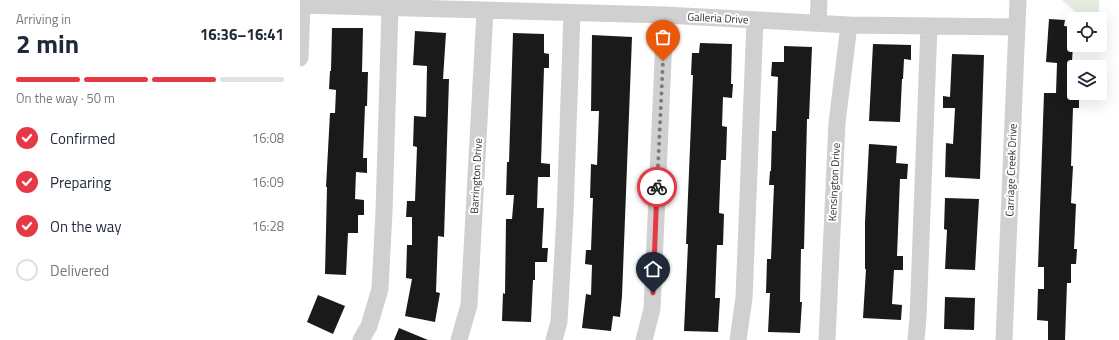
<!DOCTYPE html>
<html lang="en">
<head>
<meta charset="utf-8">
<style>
	:root { --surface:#fff; --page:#f2f2f3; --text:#1f2937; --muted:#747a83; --line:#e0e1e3; --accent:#e63946 }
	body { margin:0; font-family:"Titillium Web",sans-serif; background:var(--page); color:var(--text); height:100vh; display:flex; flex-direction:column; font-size:15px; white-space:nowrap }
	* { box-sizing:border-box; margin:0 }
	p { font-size:13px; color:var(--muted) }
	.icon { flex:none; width:22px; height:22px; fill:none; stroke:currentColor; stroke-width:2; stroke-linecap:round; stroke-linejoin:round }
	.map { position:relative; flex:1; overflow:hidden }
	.side { display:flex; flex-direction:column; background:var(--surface); width:300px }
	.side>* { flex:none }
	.tools { position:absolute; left:767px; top:12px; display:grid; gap:8px }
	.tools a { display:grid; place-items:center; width:40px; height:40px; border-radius:4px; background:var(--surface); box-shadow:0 4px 16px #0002; font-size:20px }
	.pin { position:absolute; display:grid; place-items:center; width:34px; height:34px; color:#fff; margin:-41px -17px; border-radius:50% 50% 50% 0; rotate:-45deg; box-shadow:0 0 4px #0007 }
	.pin .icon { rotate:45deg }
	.courier { position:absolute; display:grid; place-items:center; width:40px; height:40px; margin:-20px; border:3px solid #e63946; border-radius:50%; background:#fff; color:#222; box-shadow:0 1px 5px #0007 }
	.overview em { font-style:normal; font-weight:700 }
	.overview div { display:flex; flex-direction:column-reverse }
	.overview { display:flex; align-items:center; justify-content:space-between; height:68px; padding:0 16px }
	h1 { font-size:26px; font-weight:700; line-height:30px }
	.bar { display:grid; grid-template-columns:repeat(4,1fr); gap:6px 4px; align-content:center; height:48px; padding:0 16px }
	.bar i { height:5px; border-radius:3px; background:var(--line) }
	.bar .on { background:var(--accent) }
	.bar p { grid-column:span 4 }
	ol { padding:0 16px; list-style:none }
	li { display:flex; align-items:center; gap:12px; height:44px }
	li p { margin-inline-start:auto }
	li .icon { padding:4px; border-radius:50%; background:var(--accent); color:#fff; stroke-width:4 }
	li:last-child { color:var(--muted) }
	li i { width:22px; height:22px; border:2px solid var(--line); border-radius:50% }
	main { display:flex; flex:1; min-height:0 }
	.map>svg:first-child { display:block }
	.green { fill:#e6ecdf }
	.building { fill:#1a1a1a }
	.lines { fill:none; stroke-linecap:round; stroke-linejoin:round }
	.minor { stroke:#d0d0d0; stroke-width:17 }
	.done { stroke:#7a7a7a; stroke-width:4; stroke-dasharray:0 7.2 }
	.route { stroke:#e63946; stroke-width:5 }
	.labels { text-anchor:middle; stroke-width:4; stroke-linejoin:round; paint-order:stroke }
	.street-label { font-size:11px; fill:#333; stroke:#fff }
</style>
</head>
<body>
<main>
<section class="side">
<div class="overview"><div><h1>2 min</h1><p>Arriving in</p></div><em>16:36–16:41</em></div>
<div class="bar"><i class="on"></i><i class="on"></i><i class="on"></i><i></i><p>On the way · 50 m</p></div>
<ol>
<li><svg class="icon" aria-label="check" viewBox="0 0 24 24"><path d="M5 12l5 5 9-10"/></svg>Confirmed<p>16:08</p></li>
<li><svg class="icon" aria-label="check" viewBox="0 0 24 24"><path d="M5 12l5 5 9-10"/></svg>Preparing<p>16:09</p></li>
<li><svg class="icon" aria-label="check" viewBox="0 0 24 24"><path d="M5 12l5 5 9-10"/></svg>On the way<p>16:28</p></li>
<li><i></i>Delivered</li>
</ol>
</section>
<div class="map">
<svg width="819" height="340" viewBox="0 0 819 340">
	<rect width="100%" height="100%" fill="#fff"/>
	<!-- green -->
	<path class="green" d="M762 0H799V19H783Z"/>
	<!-- building -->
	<path class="building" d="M749 19 765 20 764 26 774 27 771 79H774V93H779V108H773L771 166H773L771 203 776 204 774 249H777L776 264H771V283H767L765 340H748V321L737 320 738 289H744V267H738L744 93H756L757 63 746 62Z
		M32 28H63L62 72H68L67 106H65L63 158H67V173L56 172 55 199 64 200V215H58V233H48L46 275 25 274 27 187H26L30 113H35L36 90 29 89 30 71H31Z
		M115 31 146 33 143 79H149L144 237 138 236 136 292 140 293 135 322 105 316 112 279 106 278 107 245H112V217H106L107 201H115L117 147 113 146 114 116 126 117 127 66 113 65Z
		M213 33 244 34V53L249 54V68H244L241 163 250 164V177H238L237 208H244L242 248H248L247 262H235V280H233L231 322 202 321 203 293 205 294 206 219H212L214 195H206L207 162H209Z
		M292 35 332 37 322 296 320 317 313 316 311 331 282 328 286 294 291 295 292 265 285 264 286 250H291L293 198H290L291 164 297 165 299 111H291Z
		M400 43 432 44 431 84H433L432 98 423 97 422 126 427 127 426 160H421L419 213 424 214 423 245H417L415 298H420L418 332 384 331 388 244H386L393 75H391L392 53H399Z
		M573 44 611 45V60L604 59 603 79H602L600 122 569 121Z
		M484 46 512 47 509 119H507L504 249H501L500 302H502L500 333 468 332 470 293H466L467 259H471L474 185H469L470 171H471L472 131H476L478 77 471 76 472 62H484Z
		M652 54 684 55 680 179 645 177 646 143 653 144 655 108H643V96L650 97Z
		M569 144 597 146 596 163 608 164 607 179H600L597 256H603V270H594L592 304 602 305 601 320 563 318 566 269H565V222Z
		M645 198 679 199 675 270 645 269 647 230 644 229Z
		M18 295 45 306 33 334 7 322Z
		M645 297 675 298 674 330 644 329Z
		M99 328 128 340H94Z"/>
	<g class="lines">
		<!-- minor -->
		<path class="minor" d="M0 5 365 15 549 25 717 27
			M518 23 519 0
			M0 58 2 5
			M61 340 69 326 80 289 84 212 90 8
			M159 340 169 305 185 11
			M254 340 259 322 265 215 272 13
			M344 340 352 309 365 15
			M438 340 444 298 455 20
			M527 340 537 123 549 25
			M616 340 618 318 629 26
			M704 340 718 0"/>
	</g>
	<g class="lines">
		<!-- done -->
		<path class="done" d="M357 187 363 61"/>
		<!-- route -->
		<path class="route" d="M353 293 357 187"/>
	</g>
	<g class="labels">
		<!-- street labels -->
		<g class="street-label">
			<text transform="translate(418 18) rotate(3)" y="4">Galleria Drive</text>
			<text transform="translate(711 170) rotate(-88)" y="4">Carriage Creek Drive</text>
			<text transform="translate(176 176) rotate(-87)" y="4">Barrington Drive</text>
			<text transform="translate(534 182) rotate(-87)" y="4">Kensington Drive</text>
		</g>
	</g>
</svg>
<div class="tools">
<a><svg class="icon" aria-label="locate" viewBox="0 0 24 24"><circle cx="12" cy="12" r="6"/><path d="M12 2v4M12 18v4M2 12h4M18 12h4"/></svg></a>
<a><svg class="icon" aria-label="layers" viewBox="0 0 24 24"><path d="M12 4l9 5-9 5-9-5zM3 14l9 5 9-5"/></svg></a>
</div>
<div class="pin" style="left:363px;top:61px;background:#ea580c"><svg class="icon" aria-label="bag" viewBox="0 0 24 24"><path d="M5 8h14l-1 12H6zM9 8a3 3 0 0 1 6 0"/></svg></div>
<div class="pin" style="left:353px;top:293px;background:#1f2937"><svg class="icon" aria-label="home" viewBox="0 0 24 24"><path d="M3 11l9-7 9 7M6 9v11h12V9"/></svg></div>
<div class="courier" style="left:357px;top:187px"><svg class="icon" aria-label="bike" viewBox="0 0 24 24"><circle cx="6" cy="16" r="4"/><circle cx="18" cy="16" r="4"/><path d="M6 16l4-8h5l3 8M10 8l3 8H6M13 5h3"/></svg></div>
</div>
</main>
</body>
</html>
